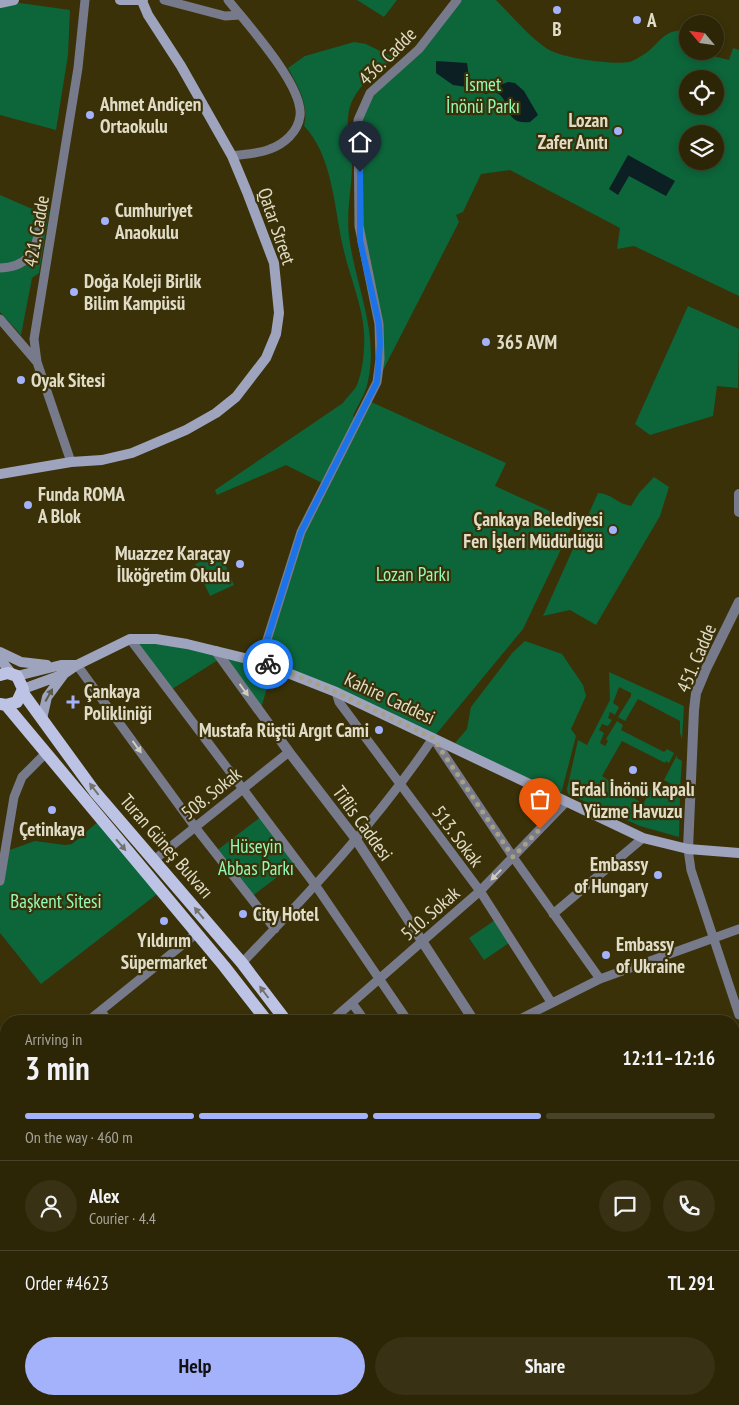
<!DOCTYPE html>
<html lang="en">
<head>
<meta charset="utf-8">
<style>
	:root { --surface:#2c2506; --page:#383114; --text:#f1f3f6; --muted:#a6a59b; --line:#484228; --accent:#a4b2fc }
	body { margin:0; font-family:"PT Sans Narrow",sans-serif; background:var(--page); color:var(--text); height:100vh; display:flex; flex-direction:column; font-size:19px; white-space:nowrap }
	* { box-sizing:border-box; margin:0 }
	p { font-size:16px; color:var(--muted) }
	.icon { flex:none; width:28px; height:28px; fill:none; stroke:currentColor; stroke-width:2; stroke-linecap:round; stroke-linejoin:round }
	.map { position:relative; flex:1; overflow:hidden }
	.details { position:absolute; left:0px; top:1015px; width:740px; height:390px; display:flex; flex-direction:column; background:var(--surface); border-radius:20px 20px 0 0; box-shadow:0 2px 8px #0003,0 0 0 1px var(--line) }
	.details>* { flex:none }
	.needle { width:32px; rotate:299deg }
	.tools { position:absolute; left:679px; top:15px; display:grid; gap:10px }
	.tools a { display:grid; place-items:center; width:45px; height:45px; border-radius:50%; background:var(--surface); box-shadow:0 2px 8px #0003,0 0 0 1px var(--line); font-size:25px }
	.pin { position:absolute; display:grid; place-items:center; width:42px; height:42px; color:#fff; margin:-51px -21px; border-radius:50% 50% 50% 0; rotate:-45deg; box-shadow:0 0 5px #0007 }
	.pin .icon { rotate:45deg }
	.courier { position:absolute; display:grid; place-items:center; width:50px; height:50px; margin:-25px; border:4px solid #1a73e8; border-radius:50%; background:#fff; color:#222; box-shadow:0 1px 6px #0007 }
	.head em { font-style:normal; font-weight:700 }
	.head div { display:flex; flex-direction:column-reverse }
	.head { display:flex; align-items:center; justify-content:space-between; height:85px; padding:0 25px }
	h1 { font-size:32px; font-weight:700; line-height:38px }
	.bar { display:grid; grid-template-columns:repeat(4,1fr); gap:8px 5px; align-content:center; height:60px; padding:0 25px }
	.bar i { height:6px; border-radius:4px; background:var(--line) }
	.bar .selected { background:var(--accent) }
	.bar p { grid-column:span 4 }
	.line { display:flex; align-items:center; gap:12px; padding:0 25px; border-top:1px solid var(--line) }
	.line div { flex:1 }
	.round { display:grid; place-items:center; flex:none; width:52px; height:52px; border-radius:26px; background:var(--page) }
	.button { display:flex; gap:10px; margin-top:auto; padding:10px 25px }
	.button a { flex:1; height:58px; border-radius:30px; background:var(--accent); color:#111; font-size:20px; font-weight:700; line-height:58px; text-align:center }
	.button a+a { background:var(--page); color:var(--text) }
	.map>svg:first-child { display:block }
	.green { fill:#0d653a; fill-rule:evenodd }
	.water { fill:#0c2024 }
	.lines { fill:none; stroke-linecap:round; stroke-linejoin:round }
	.minor { stroke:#777a8b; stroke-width:9 }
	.tertiary { stroke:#777a8b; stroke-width:10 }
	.secondary { stroke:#9ea4be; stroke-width:10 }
	.primary { stroke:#bcc3e5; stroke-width:12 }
	.oneway { fill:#d1cdbe }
	.oneway2 { fill:#5d5948 }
	.oneway3 { fill:#74736b }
	.done { stroke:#a7a084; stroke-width:5; stroke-dasharray:0 9 }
	.route { stroke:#1a73e8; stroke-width:6 }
	.poi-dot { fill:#a4b2fc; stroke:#3a3108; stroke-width:2 }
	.labels { text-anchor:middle; stroke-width:4.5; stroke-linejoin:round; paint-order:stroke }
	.poi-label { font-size:19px; font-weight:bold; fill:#e1dcc7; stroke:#3a3108; text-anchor:start }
	.street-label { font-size:19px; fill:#e1dcc7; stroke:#3a3108 }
	.park-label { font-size:19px; fill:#93faba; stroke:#3a3108 }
</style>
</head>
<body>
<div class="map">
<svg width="739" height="1405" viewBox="0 0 739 1405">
	<rect width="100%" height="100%" fill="#3a3108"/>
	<!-- green -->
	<path class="green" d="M357 0H397L384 17Z
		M457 0H496C512 16 528 35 546 48 559 58 613 65 629 62 634 61 639 57 643 55 660 44 664 27 687 31L688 51H700L701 53 729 60 733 48 739 50V296L634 246 617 249 620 228 510 170 481 174 463 212 456 215 459 222 377 382 380 344 361 240 357 129 365 102 404 62ZM688 79H715V106H688ZM688 134H715V161H688Z
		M20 3 70 10 68 55 56 130 0 115V7Z
		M354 42 366 44 394 58C379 71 361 82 352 101 343 122 351 142 352 164 352 188 346 211 349 236 355 285 379 331 368 381 366 393 358 405 353 416L357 421 369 401 506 463 495 486 574 522 523 629 433 738 273 667 260 712 221 658 169 691 130 639 260 661 280 596 324 484 286 465 217 495 215 490 343 403C347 397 354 391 357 385 363 370 365 348 364 332 362 303 349 275 343 247 334 208 333 156 304 126 309 103 298 87 288 68L305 56Z
		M0 195 30 208 49 212 39 273 32 278 21 335 0 312Z
		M688 306 739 329 738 388 717 386 713 416 650 435 635 424Z
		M654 477 669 487 660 516 596 625 570 610 543 616 598 493C610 493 618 504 631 506L639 493Z
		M220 553 234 585 210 596 195 564Z
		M525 641 562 654 583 685 586 696 571 729 576 736 561 794 455 743 467 729 471 707 513 652Z
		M609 672 684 706 682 739 680 733V721L638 699 625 721 618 717 631 696V693L619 687 613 703 619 707 615 715 610 712 608 718 612 720 608 726 602 724 599 730 604 733 600 743 605 746 608 741 606 739 617 721 623 725 621 730 664 752 667 749 674 753 669 763 666 761 665 763 622 741 602 776 643 804 655 782 680 795 679 837 640 826 568 794 567 789 578 740 587 745 610 700Z
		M677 755V758L682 761 680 789 664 780Z
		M262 816 297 862 251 897 215 852Z
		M100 820 161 891 41 984 0 933V881L4 852 35 841 65 845 72 844Z
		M498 918 512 941 484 960 469 938Z
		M0 1386 6 1389V1399H158L154 1405H0Z"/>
	<!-- water -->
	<path class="water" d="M436 61 467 63 469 77 480 89 486 90 508 82 515 83 524 91 538 115 530 122C504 125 512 105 499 94L492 91 486 94 467 87 453 85 436 73Z
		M628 155 675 181 666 196 629 176 618 195 609 189Z"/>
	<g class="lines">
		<!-- minor -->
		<path class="minor" d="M164 0 225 16 240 15
			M228 0C247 24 304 86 300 116 298 132 284 144 270 149 259 154 244 154 232 156
			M0 268C37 267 38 239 42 209
			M0 319 36 361
			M71 462 37 362 34 339 78 68 85 0
			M130 639 316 886 408 1021
			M260 662 301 532 377 382 380 359 379 324 359 226 358 120 370 93 419 49 457 0
			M77 665 195 827 275 929
			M336 692 339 702 480 891 551 1002
			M688 849 691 870 739 1015
			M154 860 289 752
			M0 881 14 797 22 777 46 753
			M553 914 643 838
			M242 963C310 892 378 820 433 738L513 857 600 979
			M352 1003 365 1021
			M101 1012 109 1021
			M88 1021 197 933
			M331 1021 480 891 566 802
			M516 1021 600 979 739 929
			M734 1042 739 1040
			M0 1099 6 1090
			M734 1110 739 1109
			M0 1143 6 1144
			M734 1231 739 1245
			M734 1334 739 1332
			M434 1399 440 1405
			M207 1405 211 1399
			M282 1405 286 1399"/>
		<!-- tertiary -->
		<path class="tertiary" d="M739 494V512
			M216 651 289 752 355 838 474 1021
			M688 849 694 710 696 693 706 669 739 602
			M734 1364 739 1370
			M356 1405 363 1399"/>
		<!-- secondary -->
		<path class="secondary" d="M120 0H143
			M0 3 14 0
			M0 474 71 462 102 460 132 453 186 430 216 413 236 397 266 358 276 334 279 313 274 263 247 192 232 156 181 66 148 15 142 1
			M0 652 21 662 47 665
			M0 659 12 674
			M17 676 61 665H77L130 639H156L187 644 260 662 336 692 643 838 688 849 739 853
			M23 689 64 674 77 665
			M42 719 47 697 64 674
			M0 1127 6 1133
			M337 1399 345 1405"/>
		<!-- primary -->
		<path class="primary" d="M0 675 8 673 17 676 23 689 17 702 6 705 0 704
			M23 693 95 792 242 963 286 1021
			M6 705 224 966 267 1021
			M543 1399 547 1405
			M562 1399 567 1405"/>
	</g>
	<!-- one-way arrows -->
	<defs><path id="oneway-solid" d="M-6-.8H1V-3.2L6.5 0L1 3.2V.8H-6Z" transform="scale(1.25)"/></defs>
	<g class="oneway">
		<use href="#oneway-solid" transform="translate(244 690) rotate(54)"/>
		<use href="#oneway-solid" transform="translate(137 747) rotate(54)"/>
		<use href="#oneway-solid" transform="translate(496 875) rotate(134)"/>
	</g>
	<use class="oneway2" href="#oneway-solid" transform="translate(49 695) rotate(-61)"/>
	<g class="oneway3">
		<use href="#oneway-solid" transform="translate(94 789) rotate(-128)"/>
		<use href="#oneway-solid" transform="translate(121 845) rotate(49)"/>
		<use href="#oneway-solid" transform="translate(199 913) rotate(-130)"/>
		<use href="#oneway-solid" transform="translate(264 992) rotate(-127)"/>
	</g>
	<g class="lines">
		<!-- done -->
		<path class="done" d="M268 664 336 692 433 738 513 857 540 829"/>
		<!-- route -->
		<path class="route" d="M268 664 260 662 301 532 377 382 380 344 379 324 360 240V172"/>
	</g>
	<!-- markers -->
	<g class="poi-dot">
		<circle cx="557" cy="10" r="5"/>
		<circle cx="637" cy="20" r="5"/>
		<circle cx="90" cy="115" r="5"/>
		<circle cx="618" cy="131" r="5"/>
		<circle cx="105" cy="221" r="5"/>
		<circle cx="74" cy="292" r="5"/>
		<circle cx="486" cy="342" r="5"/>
		<circle cx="21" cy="380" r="5"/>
		<circle cx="28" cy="505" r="5"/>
		<circle cx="613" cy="530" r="5"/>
		<circle cx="240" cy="564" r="5"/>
		<path d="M70.5 694.5h5v5h5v5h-5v5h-5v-5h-5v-5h5z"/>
		<circle cx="379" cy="730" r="5"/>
		<circle cx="633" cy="770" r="5"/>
		<circle cx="52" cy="810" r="5"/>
		<circle cx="658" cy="875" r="5"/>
		<circle cx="243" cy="914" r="5"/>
		<circle cx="164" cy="921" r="5"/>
		<circle cx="606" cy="955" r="5"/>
	</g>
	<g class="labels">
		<!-- poi labels -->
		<g class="poi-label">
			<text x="647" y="27">A</text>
			<text x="557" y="36" text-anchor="middle">B</text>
			<text x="100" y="111">Ahmet Andiçen<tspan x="100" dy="22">Ortaokulu</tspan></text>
			<text x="608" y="127" text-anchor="end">Lozan<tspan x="608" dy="22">Zafer Anıtı</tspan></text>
			<text x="115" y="217">Cumhuriyet<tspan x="115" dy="22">Anaokulu</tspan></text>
			<text x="84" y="288">Doğa Koleji Birlik<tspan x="84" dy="22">Bilim Kampüsü</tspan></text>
			<text x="496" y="349">365 AVM</text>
			<text x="31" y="387">Oyak Sitesi</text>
			<text x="38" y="501">Funda ROMA<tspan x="38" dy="22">A Blok</tspan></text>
			<text x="603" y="526" text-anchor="end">Çankaya Belediyesi<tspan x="603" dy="22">Fen İşleri Müdürlüğü</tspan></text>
			<text x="230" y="560" text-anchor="end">Muazzez Karaçay<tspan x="230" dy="22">İlköğretim Okulu</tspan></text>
			<text x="84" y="698">Çankaya<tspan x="84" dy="22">Polikliniği</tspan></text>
			<text x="369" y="737" text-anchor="end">Mustafa Rüştü Argıt Cami</text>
			<text x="633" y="796" text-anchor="middle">Erdal İnönü Kapalı<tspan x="633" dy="22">Yüzme Havuzu</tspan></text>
			<text x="52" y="836" text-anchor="middle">Çetinkaya</text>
			<text x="648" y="871" text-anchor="end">Embassy<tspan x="648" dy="22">of Hungary</tspan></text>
			<text x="253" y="921">City Hotel</text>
			<text x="164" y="947" text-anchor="middle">Yıldırım<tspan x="164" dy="22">Süpermarket</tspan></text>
			<text x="616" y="951">Embassy<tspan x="616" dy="22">of Ukraine</tspan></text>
		</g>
		<!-- street labels -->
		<g class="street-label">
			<text transform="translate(387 56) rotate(-45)" y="7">436. Cadde</text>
			<text transform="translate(277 226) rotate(71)" y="7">Qatar Street</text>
			<text transform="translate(36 231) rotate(-80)" y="7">421. Cadde</text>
			<text transform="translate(696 658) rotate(-67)" y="7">451. Cadde</text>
			<text transform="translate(390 698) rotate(25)" y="7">Kahire Caddesi</text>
			<text transform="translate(211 793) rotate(-39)" y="7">508. Sokak</text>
			<text transform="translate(363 823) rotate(54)" y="7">Tiflis Caddesi</text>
			<text transform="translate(458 836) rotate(53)" y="7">513. Sokak</text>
			<text transform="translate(167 846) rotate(49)" y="7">Turan Güneş Bulvarı</text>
			<text transform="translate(430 913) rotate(-41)" y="7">510. Sokak</text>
		</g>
		<!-- park labels -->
		<g class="park-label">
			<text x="483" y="91">İsmet<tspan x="483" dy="22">İnönü Parkı</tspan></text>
			<text x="413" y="581">Lozan Parkı</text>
			<text x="256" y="853">Hüseyin<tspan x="256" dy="22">Abbas Parkı</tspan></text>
			<text x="56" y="908">Başkent Sitesi</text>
		</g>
	</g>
</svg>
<div class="tools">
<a><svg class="needle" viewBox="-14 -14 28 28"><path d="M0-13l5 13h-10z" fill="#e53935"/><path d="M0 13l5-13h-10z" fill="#a6a59b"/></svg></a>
<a><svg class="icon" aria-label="locate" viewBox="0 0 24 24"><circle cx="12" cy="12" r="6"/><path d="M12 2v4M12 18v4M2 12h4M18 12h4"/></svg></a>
<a><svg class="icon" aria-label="layers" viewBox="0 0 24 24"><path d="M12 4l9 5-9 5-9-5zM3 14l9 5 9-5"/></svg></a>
</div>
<div class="pin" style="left:540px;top:829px;background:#ea580c"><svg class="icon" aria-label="bag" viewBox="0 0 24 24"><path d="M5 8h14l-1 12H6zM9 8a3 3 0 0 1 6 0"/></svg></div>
<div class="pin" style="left:360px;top:172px;background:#1f2937"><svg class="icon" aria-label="home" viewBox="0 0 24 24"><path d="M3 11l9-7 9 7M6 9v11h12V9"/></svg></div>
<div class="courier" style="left:268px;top:664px"><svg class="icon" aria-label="bike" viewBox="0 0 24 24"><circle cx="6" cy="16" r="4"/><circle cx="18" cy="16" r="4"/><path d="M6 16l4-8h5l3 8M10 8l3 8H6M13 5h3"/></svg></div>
<section class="details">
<div class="head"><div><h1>3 min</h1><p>Arriving in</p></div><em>12:11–12:16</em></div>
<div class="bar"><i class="selected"></i><i class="selected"></i><i class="selected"></i><i></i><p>On the way · 460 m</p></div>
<div class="line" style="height:90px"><a class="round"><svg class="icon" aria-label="person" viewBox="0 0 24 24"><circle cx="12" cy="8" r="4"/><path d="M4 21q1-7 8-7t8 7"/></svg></a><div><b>Alex</b><p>Courier · 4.4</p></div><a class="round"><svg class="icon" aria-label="chat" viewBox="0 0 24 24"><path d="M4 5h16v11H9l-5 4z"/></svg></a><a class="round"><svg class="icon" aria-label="phone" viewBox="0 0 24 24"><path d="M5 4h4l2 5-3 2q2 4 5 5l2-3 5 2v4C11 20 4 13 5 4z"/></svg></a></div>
<div class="line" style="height:65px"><div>Order #4623</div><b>TL 291</b></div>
<div class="button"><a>Help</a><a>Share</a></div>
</section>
</div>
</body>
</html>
